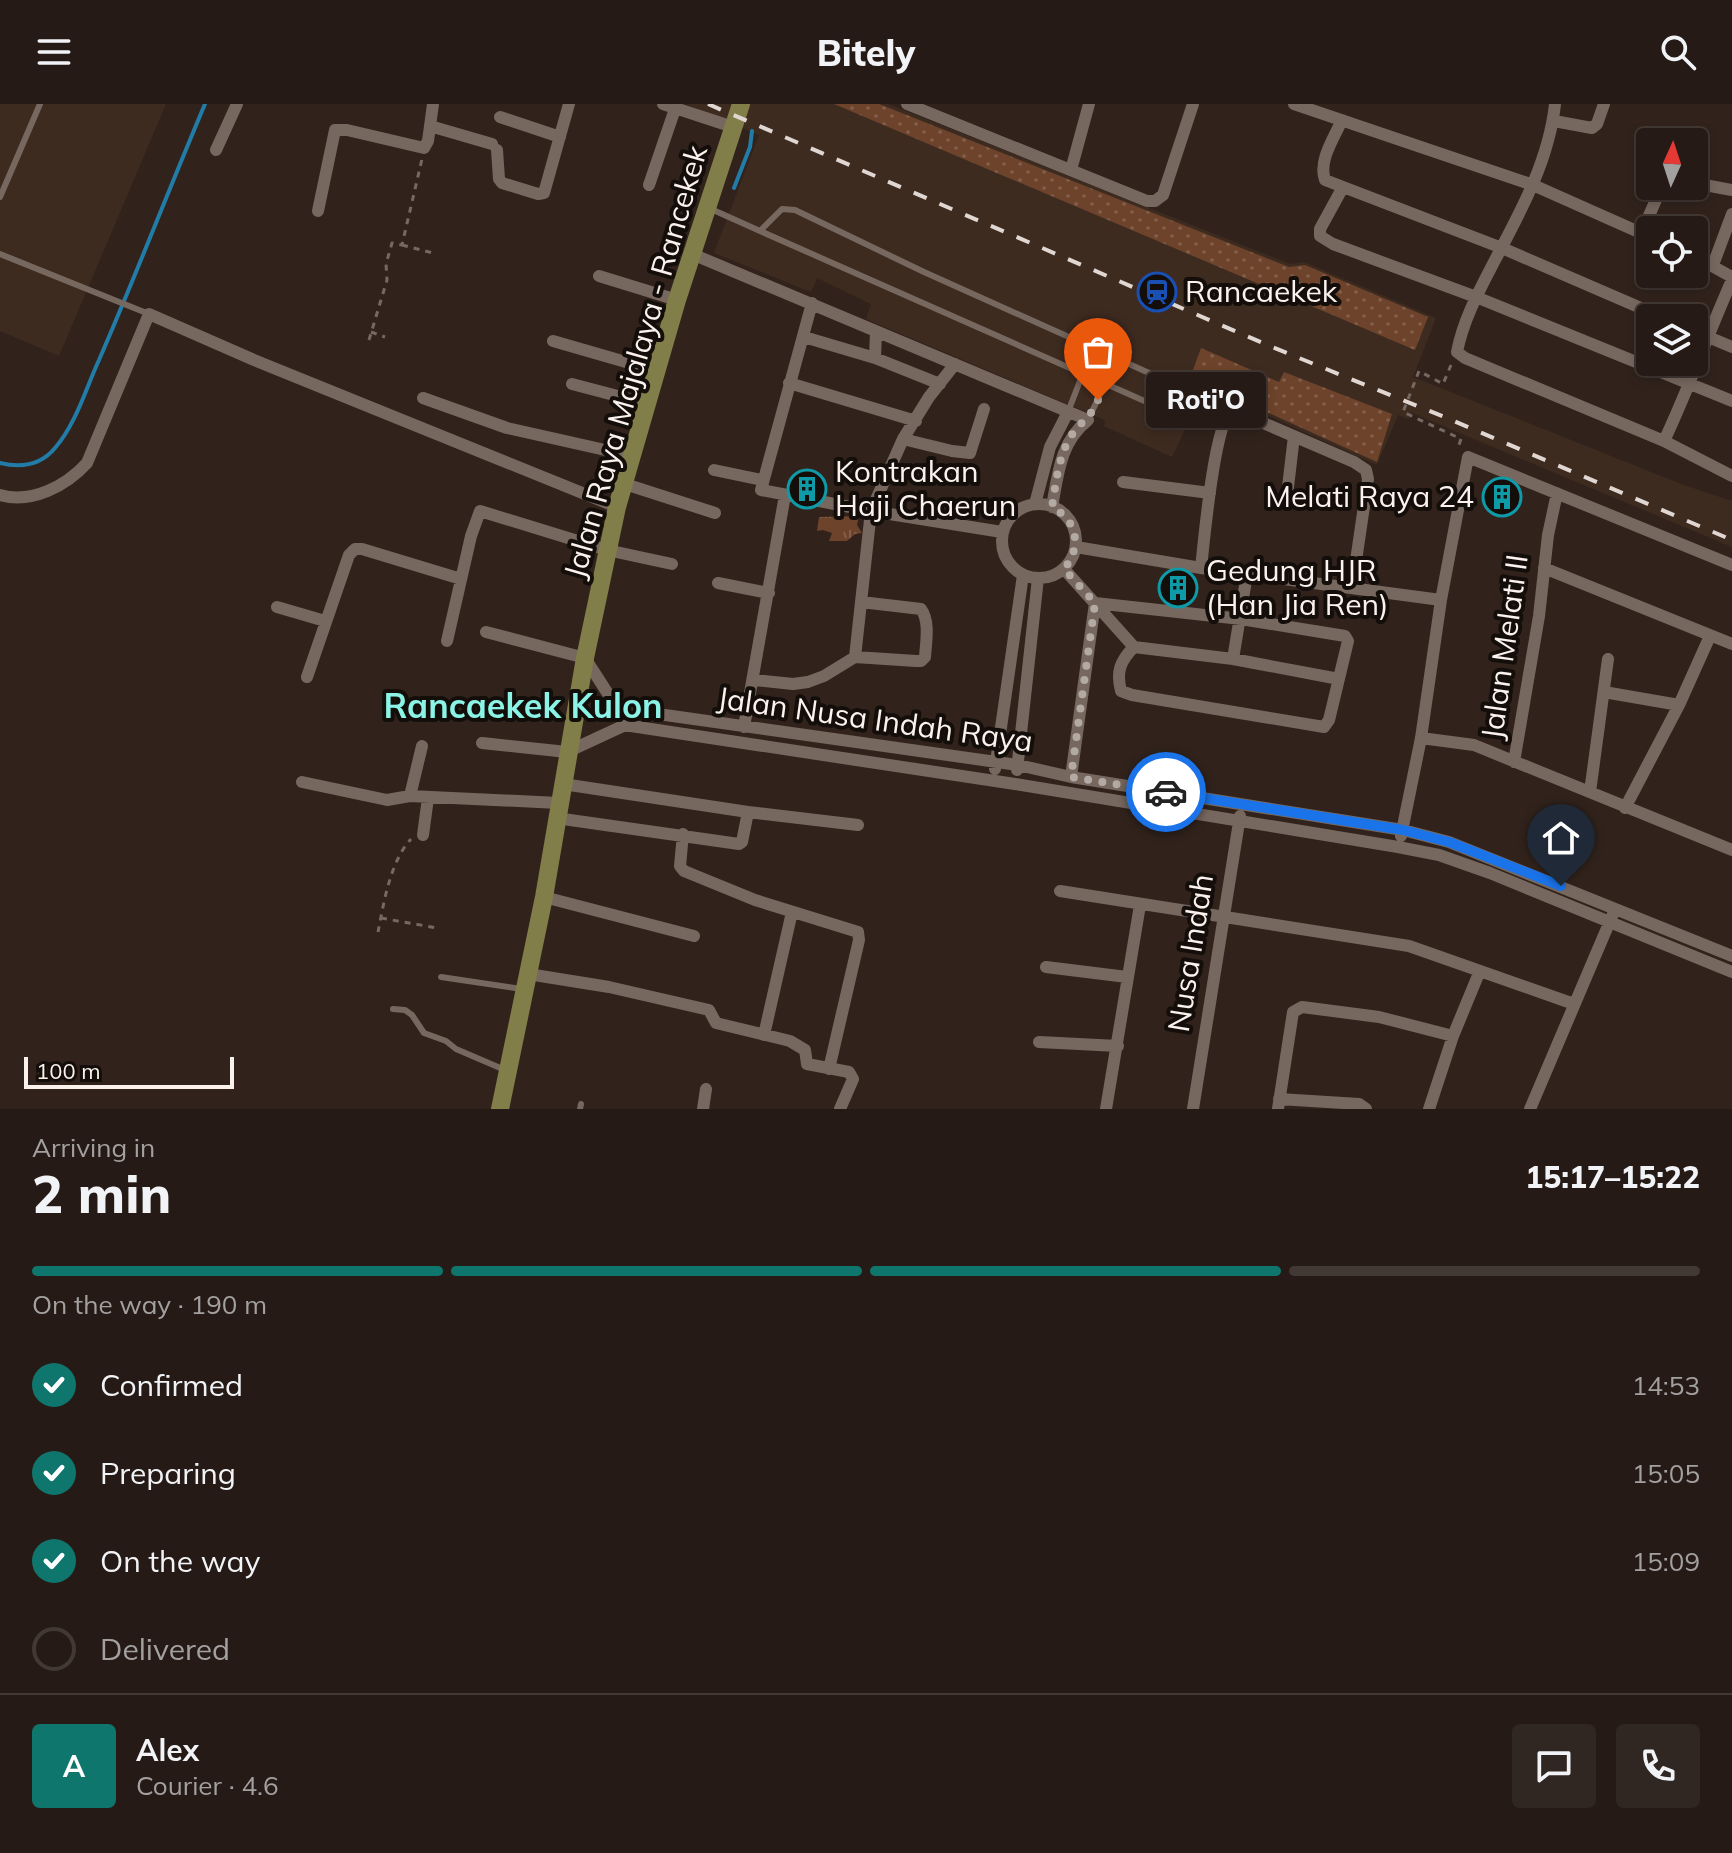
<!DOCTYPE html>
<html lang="en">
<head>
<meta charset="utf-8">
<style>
	:root { --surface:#251a15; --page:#312722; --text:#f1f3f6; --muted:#a3a1a0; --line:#423834; --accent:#0f766e }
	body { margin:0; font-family:Mulish,sans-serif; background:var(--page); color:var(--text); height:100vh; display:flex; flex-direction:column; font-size:30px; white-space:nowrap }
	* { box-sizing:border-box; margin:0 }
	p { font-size:26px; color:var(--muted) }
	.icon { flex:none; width:44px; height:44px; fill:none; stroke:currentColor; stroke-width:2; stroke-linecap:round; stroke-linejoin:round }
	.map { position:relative; height:1005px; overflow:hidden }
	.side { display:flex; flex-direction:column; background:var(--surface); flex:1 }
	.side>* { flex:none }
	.needle { width:52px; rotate:3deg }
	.tools { position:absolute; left:1636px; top:24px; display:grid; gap:16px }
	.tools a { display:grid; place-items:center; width:72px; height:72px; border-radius:8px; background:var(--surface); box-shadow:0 4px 12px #0003,0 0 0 2px var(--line); font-size:40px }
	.scale { position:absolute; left:24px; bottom:20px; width:210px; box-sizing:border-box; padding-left:8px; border:4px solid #fbf2ed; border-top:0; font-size:22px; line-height:28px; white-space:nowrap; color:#fbf2ed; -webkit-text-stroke:6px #140e0b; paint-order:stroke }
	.pin { position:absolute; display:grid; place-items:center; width:68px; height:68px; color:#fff; margin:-82px -34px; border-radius:50% 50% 50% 0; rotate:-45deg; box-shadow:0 0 8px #0007 }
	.pin .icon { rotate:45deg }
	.courier { position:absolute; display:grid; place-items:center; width:80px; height:80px; margin:-40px; border:6px solid #1a73e8; border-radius:50%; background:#fff; color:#222; box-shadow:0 2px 10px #0007 }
	.bubble { position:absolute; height:56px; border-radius:8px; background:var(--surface); box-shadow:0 4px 12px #0003,0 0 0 2px var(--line); font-size:26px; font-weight:800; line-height:56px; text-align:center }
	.head em { font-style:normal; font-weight:800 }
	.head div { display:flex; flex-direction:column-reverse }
	.head { display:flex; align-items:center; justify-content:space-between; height:136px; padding:0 32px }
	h1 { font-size:52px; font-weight:800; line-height:60px }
	.bar { display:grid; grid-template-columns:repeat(4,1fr); gap:12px 8px; align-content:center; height:96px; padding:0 32px }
	.bar i { height:10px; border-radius:6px; background:var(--line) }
	.bar .current { background:var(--accent) }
	.bar p { grid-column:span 4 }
	.line { display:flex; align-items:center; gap:20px; padding:0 32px; border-top:2px solid var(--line) }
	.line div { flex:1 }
	.round { display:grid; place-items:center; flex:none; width:84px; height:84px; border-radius:8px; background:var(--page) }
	ol { padding:0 32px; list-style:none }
	li { display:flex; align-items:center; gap:24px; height:88px }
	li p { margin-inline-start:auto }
	li .icon { padding:8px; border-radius:50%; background:var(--accent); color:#fff; stroke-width:4 }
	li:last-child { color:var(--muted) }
	li i { width:44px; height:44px; border:4px solid var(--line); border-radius:50% }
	header { display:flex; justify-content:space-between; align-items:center; height:104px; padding:0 32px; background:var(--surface); font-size:36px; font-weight:800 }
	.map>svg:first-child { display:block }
	.built { fill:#3e2b20 }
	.grass { fill:url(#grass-dots) }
	.park { fill:url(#park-tufts) }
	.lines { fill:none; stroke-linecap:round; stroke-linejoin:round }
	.stream { stroke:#227ca8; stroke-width:4 }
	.path { stroke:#766963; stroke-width:3; stroke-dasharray:6 6; stroke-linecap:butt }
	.service { stroke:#77685f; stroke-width:6 }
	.minor { stroke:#77685f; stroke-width:12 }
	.secondary { stroke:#817e49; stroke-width:18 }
	.rail { stroke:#e1d7d2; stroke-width:4; stroke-dasharray:14 14; stroke-linecap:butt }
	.done { stroke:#b4aaa4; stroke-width:8; stroke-dasharray:0 14.4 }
	.route { stroke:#1a73e8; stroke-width:10 }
	.labels { text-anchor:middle; stroke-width:8; stroke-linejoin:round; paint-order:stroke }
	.poi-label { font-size:30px; fill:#fbf2ed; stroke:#140e0b; text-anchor:start }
	.street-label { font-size:30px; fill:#fbf2ed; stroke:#140e0b }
	.quarter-label { font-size:34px; font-weight:bold; fill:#8bf4e7; stroke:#140e0b }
</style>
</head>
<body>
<header><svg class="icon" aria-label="menu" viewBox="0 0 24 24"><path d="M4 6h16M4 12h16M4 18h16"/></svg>Bitely<svg class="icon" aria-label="search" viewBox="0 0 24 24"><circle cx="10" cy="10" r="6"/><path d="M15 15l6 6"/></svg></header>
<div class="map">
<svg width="1732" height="1005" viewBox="0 0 1732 1005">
	<defs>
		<pattern id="grass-dots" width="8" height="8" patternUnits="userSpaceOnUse" patternTransform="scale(2)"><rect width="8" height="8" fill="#6d432b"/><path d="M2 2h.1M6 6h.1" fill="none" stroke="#835f4a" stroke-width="1.8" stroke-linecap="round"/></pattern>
		<pattern id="park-tufts" width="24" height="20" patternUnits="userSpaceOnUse" patternTransform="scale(2)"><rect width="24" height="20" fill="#6d432b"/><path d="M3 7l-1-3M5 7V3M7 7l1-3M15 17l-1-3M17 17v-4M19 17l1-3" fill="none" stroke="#835f4a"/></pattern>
	</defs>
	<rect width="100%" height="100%" fill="#31231c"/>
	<!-- built -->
	<path class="built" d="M0 0H166L59 252 0 227Z
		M686 0H888L1290 160 1304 158 1436 214 1413 273 1681 380 1732 397V443L1412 309 1409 315 1398 311 1377 361 1205 283 1172 353 1104 322 1105 316 866 215 871 200 817 174 811 188 714 149 759 31Z"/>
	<!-- grass -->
	<path class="grass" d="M834 0H879L1289 163 1305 161 1428 213 1415 246Z
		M1201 244 1279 278 1284 268 1392 310 1377 358 1209 282 1211 272 1193 266Z"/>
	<!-- park -->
	<path class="park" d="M859 412 857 421 862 429 855 430 847 437H829L832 429 823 426 817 427 819 413Z"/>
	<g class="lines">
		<!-- stream -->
		<path class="stream" d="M734 84 750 43 752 27
			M0 359C21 364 41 361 55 344 76 320 86 284 99 256 136 171 169 85 205 0"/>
		<!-- path -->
		<path class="path" d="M402 141 433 149
			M371 228 385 233
			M369 236 387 176 386 160 392 139 402 141 422 55
			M1451 261 1443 280 1419 267 1403 308 1461 335 1458 344
			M381 814 437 824
			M378 828C384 798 390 758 411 735"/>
		<!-- service -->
		<path class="service" d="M0 93 40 0
			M711 105 760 127 1149 299 1155 298 1162 286V276L1158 273 924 168 795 106 782 105 760 127
			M0 150 149 210
			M1068 308 1083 269
			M1088 316 1105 280
			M441 873 522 885
			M393 905 405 906 412 911 424 929 446 937 456 945 505 966
			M580 1005 581 1000"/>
		<!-- minor -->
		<path class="minor" d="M663 0 733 23
			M907 0 1147 97H1155L1163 91 1193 0
			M1294 0 1533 81 1650 133
			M1555 0C1549 56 1521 107 1495 156 1480 185 1463 216 1457 248L1465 254 1664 337 1732 372
			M500 13 560 33
			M1342 16C1334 34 1318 57 1325 76L1502 144 1664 214
			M1554 17 1592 24 1597 20 1604 0
			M430 22 492 40
			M216 46 237 0
			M497 46 499 75 502 79 538 90 544 89 569 0
			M1071 66 1089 0
			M1694 79 1732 86
			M649 81 675 5
			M1343 83 1320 125V132L1333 140 1476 193 1732 297
			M318 107 335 26H347L424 44 428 37 433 0
			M1641 130 1662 82
			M692 150 1088 316C1060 338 1058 370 1052 403
			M1694 152 1732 173
			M1713 161 1732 110
			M599 172 677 196
			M812 199 761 386 871 407 1002 428
			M1694 227 1732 243
			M876 228 875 254 940 280
			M804 233 875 254
			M553 237 657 267
			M789 279 916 317
			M572 280 648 300
			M423 294 507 324 632 352
			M903 335 952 347 970 349 984 305
			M1664 337C1689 284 1708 230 1732 176
			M714 366 762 376
			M1123 378 1210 389
			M625 380 715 409
			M1288 383 1294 332
			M0 391C32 400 66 382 87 359L149 210 254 256 617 403
			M1002 437a37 37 0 1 1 74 0a37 37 0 1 1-74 0Z
			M1035 400 1050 343 1068 308
			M1076 443 1201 464 1441 496
			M1201 464C1204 437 1214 322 1231 307L1240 309 1354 358 1366 366 1368 375 1352 484
			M1544 464 1732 540
			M1064 465 1134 543 1233 555 1339 575
			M718 479 769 489
			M277 503 325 517
			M486 528 585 554 612 596 637 607 1018 661 1071 673 1403 726 1449 738 1732 852
			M447 537 471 432 480 407 607 446 672 460
			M855 553 871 407 903 335 929 293 955 260
			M1233 555 1247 470
			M307 573 349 451 355 445H362L461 475
			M754 576 793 580 808 578 824 572 855 553 916 557H921L925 553C926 538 930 517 921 505L861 498
			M1604 588 1679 601
			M744 623 785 391
			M1421 634 1474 641 1732 746
			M482 639 567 648 623 622H631L1015 680 1398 743 1439 751 1490 769 1732 868
			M1514 658 1539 512 1548 431 1557 389
			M995 665 1023 471
			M1017 666 1038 474
			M1071 673 1095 499 1241 515 1345 532 1348 537 1329 616 1324 623 1132 591 1121 587C1116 568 1120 557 1134 543
			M302 678 387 696 410 692 559 699
			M563 680 748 708 858 721
			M1590 688 1608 555
			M410 692 422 642
			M1625 704 1679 601 1710 532
			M556 714 739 740 742 738 748 708
			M683 730 680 762 684 767 755 796 858 828 859 836 829 965
			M423 731 428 694
			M1401 732 1421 634 1441 496 1468 353 1732 461
			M1060 787 1409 842 1574 900
			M544 793 694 832
			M1046 863 1127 873
			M528 870 609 883 709 906 716 919 790 937 805 946 807 960 849 968 853 975 840 1005
			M764 931 792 808
			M1039 938 1118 942
			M1279 995 1359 1000 1366 1005
			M703 1005 706 985
			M1106 1005 1140 801
			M1193 1005 1240 712
			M1278 1005 1293 908 1302 903 1379 913 1453 932
			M1429 1005 1453 932 1479 869
			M1530 1005 1613 810"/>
		<!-- secondary -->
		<path class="secondary" d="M500 1005 544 793 585 554 617 403 677 196 741 0"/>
		<!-- rail -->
		<path class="rail" d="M708 0 1272 243 1447 314 1732 436"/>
	</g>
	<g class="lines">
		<!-- done -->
		<path class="done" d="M1098 296C1090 315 1080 318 1071 332 1058 353 1056 380 1052 403 1078 417 1082 443 1064 465L1095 499 1071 673 1166 688"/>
		<!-- route -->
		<path class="route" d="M1166 688 1403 726 1449 738 1561 782"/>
	</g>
	<!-- icons -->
	<defs>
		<g id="station-ring" transform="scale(2)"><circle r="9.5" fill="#140e0b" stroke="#1a4fb4" stroke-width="1.5"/><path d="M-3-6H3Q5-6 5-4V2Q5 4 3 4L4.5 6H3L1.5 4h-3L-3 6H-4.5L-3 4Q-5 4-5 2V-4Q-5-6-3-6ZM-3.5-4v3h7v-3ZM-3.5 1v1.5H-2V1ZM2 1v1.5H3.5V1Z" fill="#1a4fb4"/></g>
		<g id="building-ring" transform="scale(2)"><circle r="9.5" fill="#140e0b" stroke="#0f9aa8" stroke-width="1.5"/><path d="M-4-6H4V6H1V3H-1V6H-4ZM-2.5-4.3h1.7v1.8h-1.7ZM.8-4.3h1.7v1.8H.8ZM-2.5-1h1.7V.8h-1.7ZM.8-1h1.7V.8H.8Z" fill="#0f9aa8"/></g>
	</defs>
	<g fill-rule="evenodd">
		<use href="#station-ring" x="1157" y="188"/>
		<use href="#building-ring" x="807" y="385"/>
		<use href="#building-ring" x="1502" y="393"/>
		<use href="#building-ring" x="1178" y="484"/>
	</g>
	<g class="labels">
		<!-- poi labels -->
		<g class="poi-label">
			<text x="1185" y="198">Rancaekek</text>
			<text x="835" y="378">Kontrakan<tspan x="835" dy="34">Haji Chaerun</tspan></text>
			<text x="1474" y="403" text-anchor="end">Melati Raya 24</text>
			<text x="1206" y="477">Gedung HJR<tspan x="1206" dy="34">(Han Jia Ren)</tspan></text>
		</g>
		<!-- street labels -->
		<g class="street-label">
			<text transform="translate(636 258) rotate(-74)" y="10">Jalan Raya Majalaya - Rancekek</text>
			<text transform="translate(1505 543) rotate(-82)" y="10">Jalan Melati II</text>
			<text transform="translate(875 616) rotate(8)" y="10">Jalan Nusa Indah Raya</text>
			<text transform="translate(1191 849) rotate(-81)" y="10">Nusa Indah</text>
		</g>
		<!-- quarter labels -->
		<g class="quarter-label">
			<text x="523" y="614">Rancaekek Kulon</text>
		</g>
	</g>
</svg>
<div class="tools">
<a><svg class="needle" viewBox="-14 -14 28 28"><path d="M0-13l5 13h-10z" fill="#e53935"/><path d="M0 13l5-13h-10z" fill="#a3a1a0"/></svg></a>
<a><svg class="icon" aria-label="locate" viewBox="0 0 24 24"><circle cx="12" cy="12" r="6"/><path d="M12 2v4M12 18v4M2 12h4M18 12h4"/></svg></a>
<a><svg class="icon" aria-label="layers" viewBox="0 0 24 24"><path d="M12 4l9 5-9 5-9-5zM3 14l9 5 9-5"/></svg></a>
</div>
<div class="scale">100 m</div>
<div class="pin" style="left:1098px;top:296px;background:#ea580c"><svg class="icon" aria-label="bag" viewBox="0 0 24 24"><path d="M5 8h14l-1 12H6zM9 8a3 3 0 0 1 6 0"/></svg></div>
<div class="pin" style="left:1561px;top:782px;background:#1f2937"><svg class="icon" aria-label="home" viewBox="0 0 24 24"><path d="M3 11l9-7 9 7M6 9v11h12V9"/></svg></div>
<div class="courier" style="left:1166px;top:688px"><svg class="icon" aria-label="car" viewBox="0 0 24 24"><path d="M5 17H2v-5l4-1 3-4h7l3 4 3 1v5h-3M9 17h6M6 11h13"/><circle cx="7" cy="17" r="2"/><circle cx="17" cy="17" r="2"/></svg></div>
<div class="bubble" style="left:1146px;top:268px;width:120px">Roti'O</div>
</div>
<section class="side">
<div class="head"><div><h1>2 min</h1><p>Arriving in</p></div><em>15:17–15:22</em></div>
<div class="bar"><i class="current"></i><i class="current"></i><i class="current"></i><i></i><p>On the way · 190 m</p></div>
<ol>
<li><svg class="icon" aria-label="check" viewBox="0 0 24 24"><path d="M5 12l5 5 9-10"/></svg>Confirmed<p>14:53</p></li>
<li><svg class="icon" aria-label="check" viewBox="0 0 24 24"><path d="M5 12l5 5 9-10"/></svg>Preparing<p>15:05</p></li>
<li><svg class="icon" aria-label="check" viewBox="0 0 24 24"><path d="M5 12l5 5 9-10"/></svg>On the way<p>15:09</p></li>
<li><i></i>Delivered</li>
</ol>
<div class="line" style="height:144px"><b class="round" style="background:var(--accent);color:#fff">A</b><div><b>Alex</b><p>Courier · 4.6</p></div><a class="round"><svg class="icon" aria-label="chat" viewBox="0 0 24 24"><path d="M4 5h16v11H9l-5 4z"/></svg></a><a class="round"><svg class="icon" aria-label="phone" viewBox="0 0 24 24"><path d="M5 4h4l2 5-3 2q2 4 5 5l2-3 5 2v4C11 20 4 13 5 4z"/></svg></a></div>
</section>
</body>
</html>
